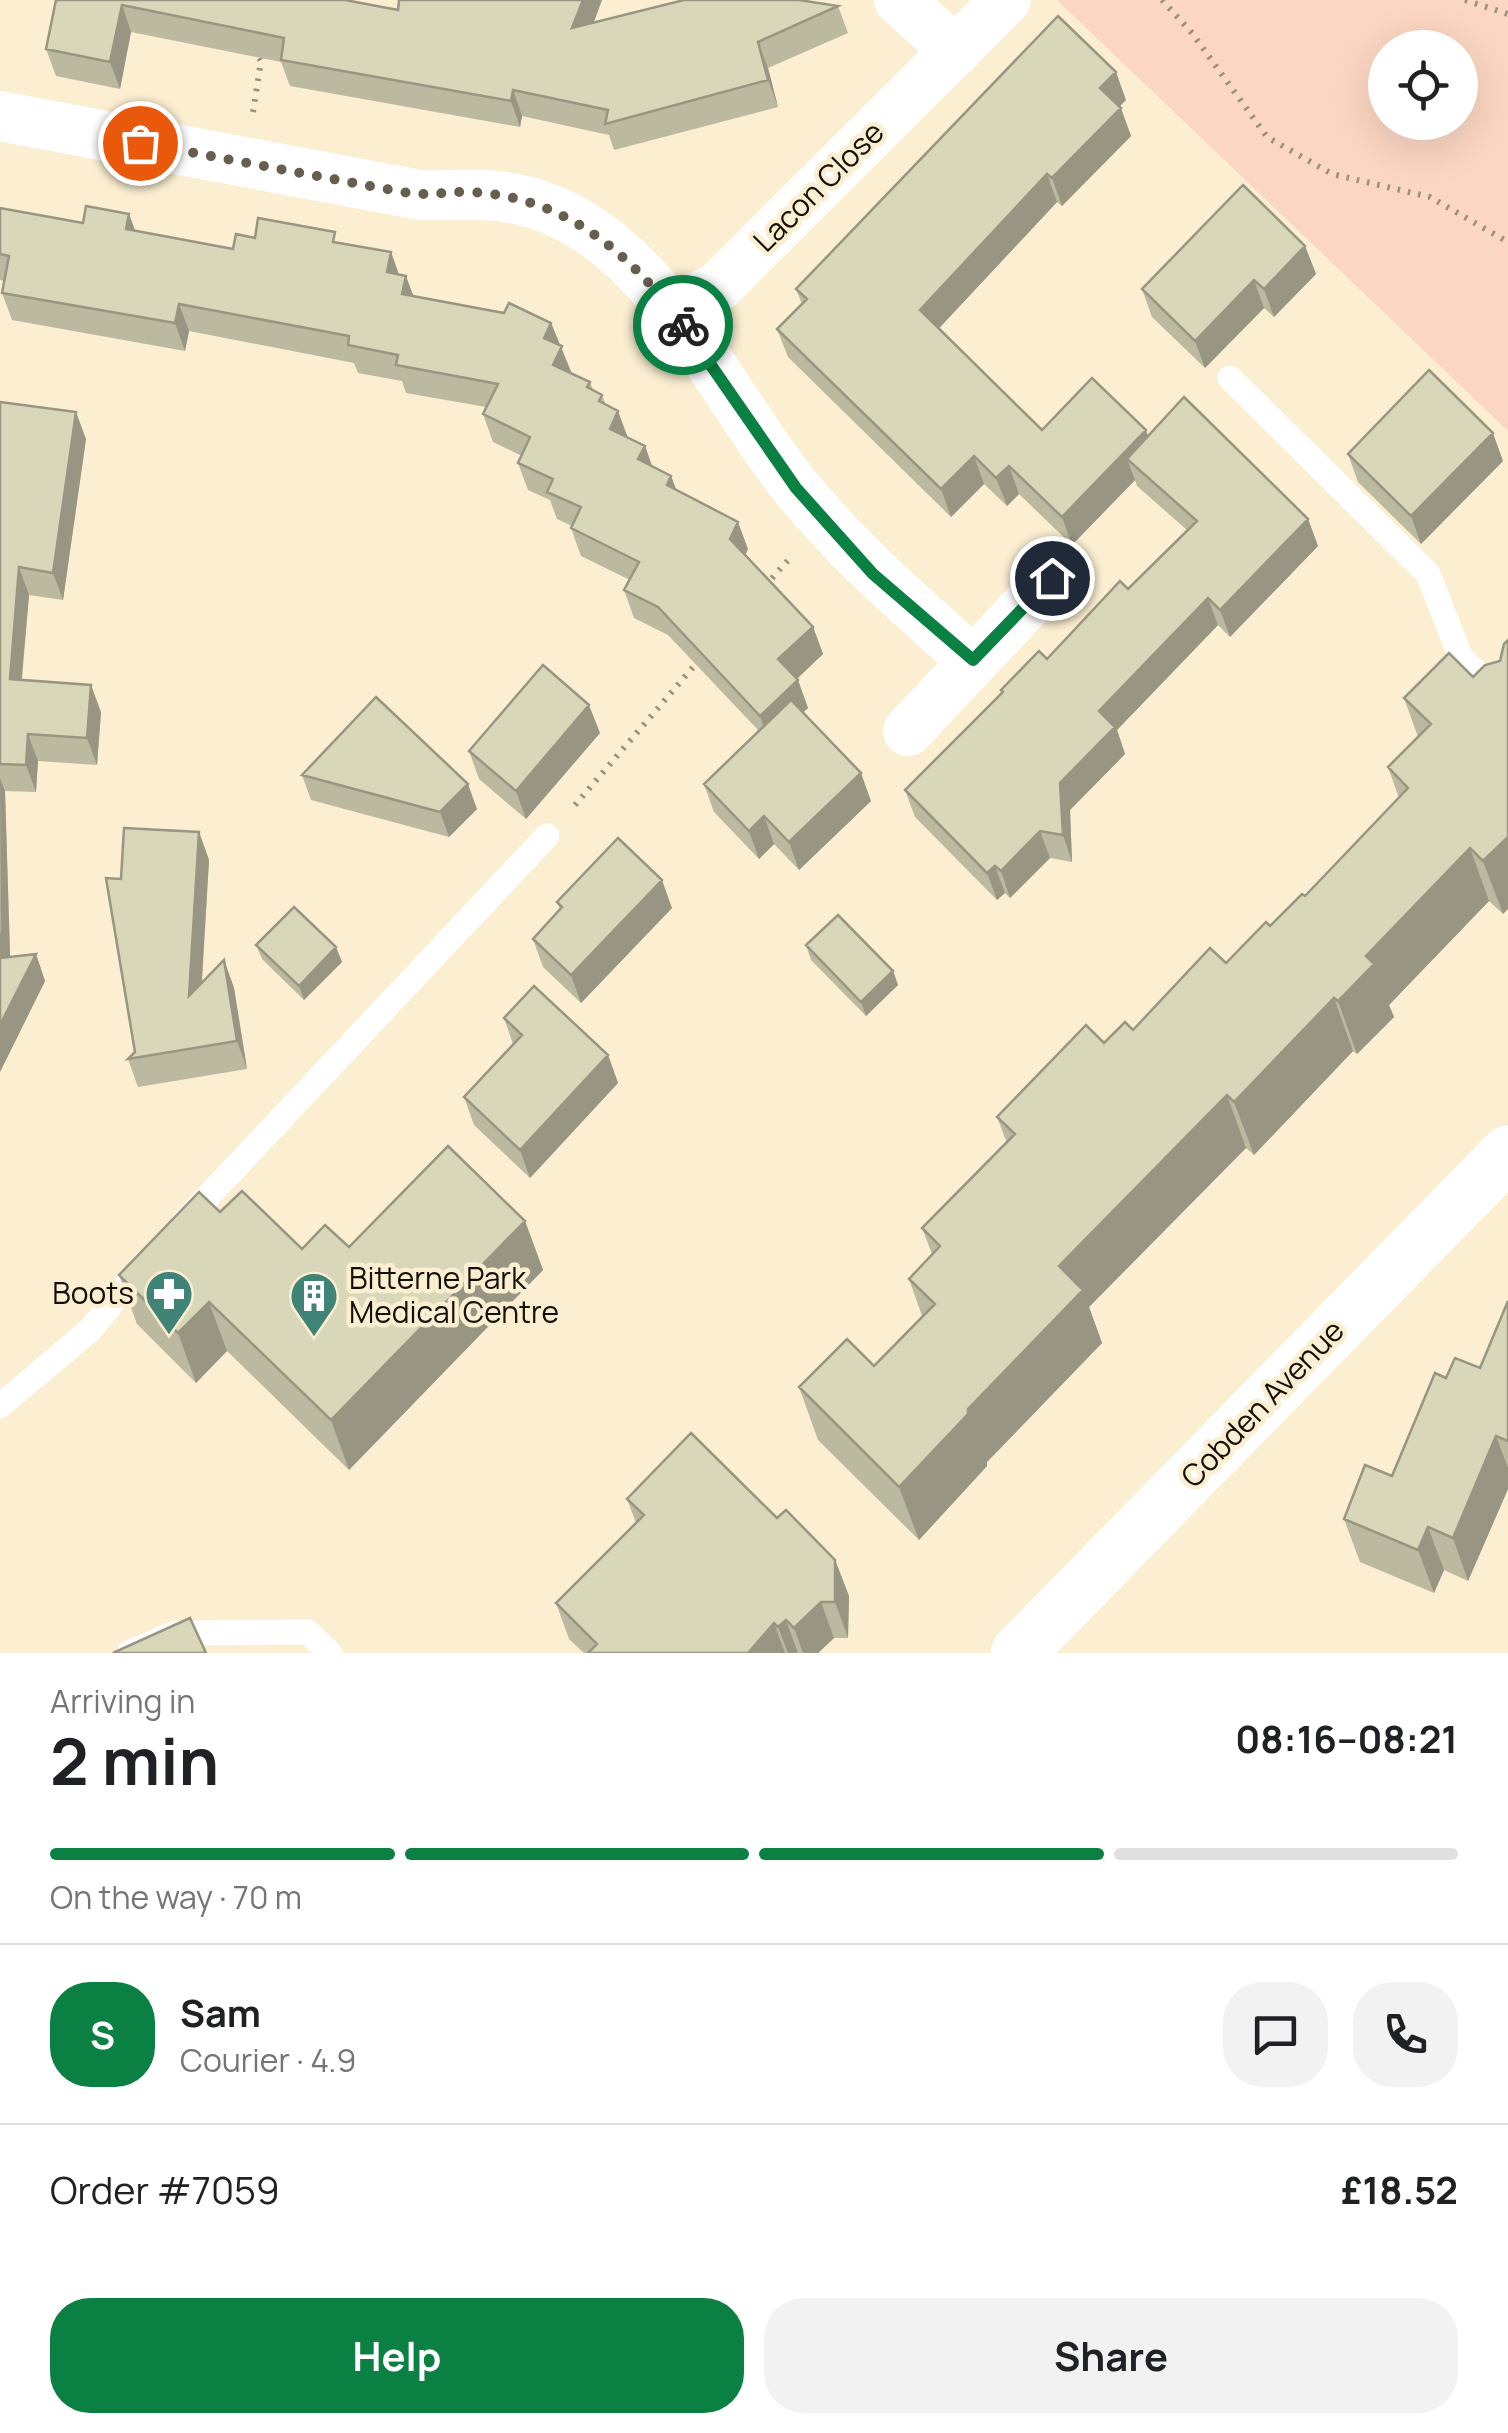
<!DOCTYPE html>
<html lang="en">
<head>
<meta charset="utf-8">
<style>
	:root { --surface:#fff; --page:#f2f2f2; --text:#202124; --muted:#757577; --line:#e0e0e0; --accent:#0b8043 }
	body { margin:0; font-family:Manrope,sans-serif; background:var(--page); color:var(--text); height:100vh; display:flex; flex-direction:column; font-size:38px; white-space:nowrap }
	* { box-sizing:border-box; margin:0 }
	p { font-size:32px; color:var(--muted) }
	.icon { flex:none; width:55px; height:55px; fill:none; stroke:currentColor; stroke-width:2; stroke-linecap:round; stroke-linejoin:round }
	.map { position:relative; height:1653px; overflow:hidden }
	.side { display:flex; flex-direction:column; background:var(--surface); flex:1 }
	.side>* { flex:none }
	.controls { position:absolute; left:1368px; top:30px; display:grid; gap:20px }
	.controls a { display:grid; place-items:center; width:110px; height:110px; border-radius:50%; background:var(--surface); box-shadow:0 10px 40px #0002; font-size:50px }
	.pin { position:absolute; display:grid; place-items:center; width:85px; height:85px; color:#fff; margin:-42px; border:5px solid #fff; border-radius:50%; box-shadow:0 2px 10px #0007 }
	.courier { position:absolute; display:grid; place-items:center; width:100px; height:100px; margin:-50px; border:8px solid #0b8043; border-radius:50%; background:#fff; color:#222; box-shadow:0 2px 12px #0007 }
	.overview em { font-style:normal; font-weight:700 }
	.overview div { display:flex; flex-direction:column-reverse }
	.overview { display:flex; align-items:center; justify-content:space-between; height:170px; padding:0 50px }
	h1 { font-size:65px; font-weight:700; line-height:75px }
	.bar { display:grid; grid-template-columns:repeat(4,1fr); gap:15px 10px; align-content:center; height:120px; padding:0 50px }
	.bar i { height:12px; border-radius:8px; background:var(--line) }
	.bar .on { background:var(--accent) }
	.bar p { grid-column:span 4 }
	.line { display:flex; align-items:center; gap:25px; padding:0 50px; border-top:2px solid var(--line) }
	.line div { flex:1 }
	.round { display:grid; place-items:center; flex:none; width:105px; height:105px; border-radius:40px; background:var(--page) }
	.primary-button { display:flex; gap:20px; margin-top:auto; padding:20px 50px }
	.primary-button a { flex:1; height:115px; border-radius:40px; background:var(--accent); color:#fff; font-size:40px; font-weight:700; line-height:115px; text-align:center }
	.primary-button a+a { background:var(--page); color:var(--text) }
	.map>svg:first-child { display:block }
	.green { fill:#fbd6c2; fill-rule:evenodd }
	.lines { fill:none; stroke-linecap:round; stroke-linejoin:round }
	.path { stroke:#9a907b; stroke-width:6; stroke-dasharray:2.5 8; stroke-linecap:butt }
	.service { stroke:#fff; stroke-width:25 }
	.minor { stroke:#fff; stroke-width:50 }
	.tertiary { stroke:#fff; stroke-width:55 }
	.wall { fill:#bbb99f }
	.shaded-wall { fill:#989682 }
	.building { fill:#d9d7b9; stroke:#989682; stroke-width:2.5 }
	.done { stroke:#665e4e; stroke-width:10; stroke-dasharray:0 18 }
	.route { stroke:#0b8043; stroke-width:12 }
	.labels { text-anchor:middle; stroke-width:9; stroke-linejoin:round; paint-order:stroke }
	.street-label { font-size:30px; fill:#151007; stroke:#fbeed1 }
	.poi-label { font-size:30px; fill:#151007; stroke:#fbeed1; text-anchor:start }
</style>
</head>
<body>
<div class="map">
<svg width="1508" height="1653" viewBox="0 0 1508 1653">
	<rect width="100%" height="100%" fill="#fbeed1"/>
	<!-- green -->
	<path class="green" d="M1057 0H1508V431ZM1385 48H1460V122H1385Z"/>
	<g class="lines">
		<!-- path -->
		<path class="path" d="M1162 0 1192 33 1267 137 1332 174 1430 197 1508 242
			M1465 0 1508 14
			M253 112 261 61 255 51
			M765 586 790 558
			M575 805 700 659"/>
		<!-- service -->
		<path class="service" d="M1230 378 1428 574 1461 658 1508 702
			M183 1223 547 836
			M0 1406 90 1330 145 1263
			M129 1653 175 1633 308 1632 330 1653"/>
		<!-- minor -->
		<path class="minor" d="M899 0 956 51
			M0 116 420 195C452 196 480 192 511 198 651 222 717 392 798 490 851 554 911 606 973 661
			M672 311 719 286 1006 0
			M908 731 1052 578"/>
		<!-- tertiary -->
		<path class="tertiary" d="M1018 1653 1508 1153"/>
	</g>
	<!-- wall -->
	<path class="wall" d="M56 0 398 10 594 23 838 6 848 33 768 68 778 107 614 150 609 135 522 116 520 127 290 86 281 62 131 32 120 89 56 76 46 49Z
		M1126 100 1119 107 1131 136 1062 206 1057 202 939 328 1042 430 1148 436 1308 519 1318 546 1230 637 1218 625 1117 730 1125 754 1070 810 1072 862 1050 858 1010 898 1005 893 997 900 915 817 905 790 1002 693 1001 690 1047 659 1128 589 1187 530 1137 486 1135 480 1072 545 1019 494 1007 506 984 484 951 517 788 357 777 329 802 304 796 289Z
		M0 208 83 223 129 214 135 231 233 249 255 238 338 243 399 274 414 296 551 323 572 374 590 382 593 390 602 395 606 405 628 438 645 446 652 466 671 476 676 489 748 549 745 555 813 627 823 654 797 679 808 708 803 712 871 801 799 870 774 844 759 859 714 812 704 784 759 731 668 635 634 618 624 590 630 580 581 556 571 528 572 526 557 519 550 500 528 490 518 463 522 456 493 442 483 414 486 407 406 393 402 381 358 373 354 363 189 331 185 351 12 320 2 293 5 281 0 280Z
		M1305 246 1316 274 1274 317 1264 308 1205 368 1152 317 1142 289Z
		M0 402 86 439 63 600 29 595 22 680 101 712 97 765 38 761 36 792 5 791 10 957 36 954 45 981 0 1072Z
		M1348 454 1503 461 1421 544 1358 482Z
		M1449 653 1503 914 1489 901 1389 1005 1394 1017 1357 1054 1353 1051 1254 1155 1246 1148 1089 1307 1102 1343 987 1462V1466L919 1540 818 1440 799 1387 874 1366 922 1316 909 1279 932 1254 922 1228 1007 1143 997 1117 1104 1043 1133 1030 1226 963 1305 896 1399 798 1388 767 1418 737 1404 698Z
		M600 733 526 819 479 779 469 751Z
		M302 775 477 809 449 837 311 800Z
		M199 832 209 860 202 983 224 960 234 988 247 1069 138 1087 128 1059 135 1052 121 879Z
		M557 902 672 908 581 1003 543 967 533 939 560 910Z
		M256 945 336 947 342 962 304 1000 262 959Z
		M806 945 893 971 898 985 866 1016 811 960Z
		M504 1018 608 1055 618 1083 530 1178 474 1125 464 1097 513 1044Z
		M220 1212 302 1249 349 1247 525 1221 543 1270 349 1470 227 1351 196 1383 137 1324 119 1275Z
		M1508 1301V1489L1468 1581 1444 1570 1434 1593 1360 1562 1344 1519 1392 1476 1480 1368Z
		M627 1499 777 1518 835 1560 849 1596 848 1638H834L818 1653H584L569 1639 556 1603 636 1523Z"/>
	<!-- shaded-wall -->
	<path class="shaded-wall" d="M583 0H602L582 55 572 28Z
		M122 5 131 32 120 89 110 62Z
		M758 42 768 68 778 107 768 80Z
		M1116 72 1126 100 1110 116 1100 88Z
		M513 90 522 116 520 127 511 101Z
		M1121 108 1131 136 1062 206 1052 178Z
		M1047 174 1057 202 930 338 920 310Z
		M129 214 139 241 126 229Z
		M1305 246 1316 274 1274 317 1264 289Z
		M391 252 401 280 387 272Z
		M406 276 416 303 402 294Z
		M1254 280 1264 308 1205 368 1195 341Z
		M179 304 189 331 185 351 175 323Z
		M551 323 572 374 563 392 544 338Z
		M618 411 628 438 610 429Z
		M76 412 86 439 63 600 53 573Z
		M1146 430 1156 458 1127 459 1135 480 1072 545 1062 517Z
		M1493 433 1503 461 1421 544 1411 516Z
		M645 446 655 474 638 459Z
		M974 456 984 484 951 517 941 489Z
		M1009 466 1019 494 1007 506 996 478Z
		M671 476 681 503 667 485Z
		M1308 519 1318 546 1230 637 1220 610Z
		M738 522 748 549 740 566 730 539Z
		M19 567 29 595 19 706 10 679Z
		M1208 598 1218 625 1117 730 1125 754 1070 810 1072 862 1063 835 1060 783 1099 711Z
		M813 627 823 654 788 687 778 659Z
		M798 680 808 708 770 744 760 716Z
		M91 685 101 712 97 765 87 738Z
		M589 705 600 733 526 819 516 791Z
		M28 734 38 761 36 792 26 765Z
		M861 773 871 801 799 870 789 842Z
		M0 778 5 791 11 986 1 958Z
		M468 784 477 809 449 837 440 812Z
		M764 816 774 844 759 859 749 831Z
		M1040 831 1050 858 1010 898 1001 871Z
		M199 832 209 860 199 1024 189 996Z
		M1508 837V909L1503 914 1483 861Z
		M1470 848 1489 901 1389 1005 1394 1017 1357 1054 1338 1001 1366 956Z
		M995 866 1005 893 997 900 987 873Z
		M662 880 672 908 581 1003 571 975Z
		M336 947 342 962 304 1000 299 986Z
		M36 954 45 981 0 1072V1025Z
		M224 960 234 988 247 1069 237 1041Z
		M893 971 898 985 866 1016 861 1002Z
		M1334 998 1353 1051 1254 1155 1234 1102Z
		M608 1055 618 1083 530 1178 520 1150Z
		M1227 1095 1246 1148 1089 1307 1102 1343 987 1462V1466L919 1540 899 1487 968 1409 1059 1266Z
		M525 1221 543 1270 349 1470 331 1420Z
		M209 1302 227 1351 196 1383 178 1333Z
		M1496 1436 1508 1468V1489L1468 1581 1453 1538Z
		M1428 1527 1444 1570 1434 1593 1418 1550Z
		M835 1560 849 1596 848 1638 835 1602Z
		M821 1602 834 1638 818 1653H803L794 1628Z
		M786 1620 798 1653H788L778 1627Z
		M774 1623 785 1653H748Z"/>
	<!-- building -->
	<path class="building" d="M56 0H345L398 10 399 0H583L572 28 684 0H799L838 6 758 42 768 80 605 124 608 110 513 90 511 101 281 60 284 38 122 5 110 62 46 49Z
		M1058 16 1116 72 1100 88 1121 108 1052 178 1047 174 920 310 1042 430 1092 378 1146 430 1062 517 1009 466 996 478 974 456 941 489 777 329 807 299 796 289Z
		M1243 185 1305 246 1264 289 1254 280 1195 341 1142 289Z
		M86 206 129 214 126 229 233 249 236 234 255 238 258 218 335 232 333 242 391 252 387 272 406 276 402 294 504 313 509 303 551 323 544 338 562 346 553 365 590 382 587 387 602 395 599 401 618 411 610 429 645 446 638 459 671 476 667 485 738 522 730 539 813 627 778 659 798 680 760 716 658 607 624 590 639 562 571 528 581 507 547 492 553 479 518 463 530 437 483 414 498 384 396 365 398 355 348 345 349 336 179 304 175 323 2 293 9 256 0 254V208L83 223Z
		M1429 370 1493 433 1411 516 1348 454Z
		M1184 397 1308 519 1220 610 1208 598 1099 711 1115 727 1060 783 1063 835 1040 831 1001 871 995 866 987 873 905 790 1003 692 1001 690 1039 651 1047 659 1120 581 1128 589 1197 521 1127 459Z
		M0 402 76 412 53 573 19 567 10 679 91 685 87 738 28 734 26 765 0 764Z
		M1508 640V837L1483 861 1470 848 1366 956 1374 964 1338 1001 1334 998 1234 1102 1227 1095 1059 1266 1083 1290 968 1409V1414L899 1487 799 1387 847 1339 874 1366 935 1304 909 1279 940 1246 922 1228 1015 1134 997 1117 1086 1025 1104 1043 1125 1022 1133 1030 1210 948 1226 963 1266 922 1270 926 1302 894 1305 896 1408 788 1388 767 1431 724 1404 698 1449 653 1473 677 1485 665 1500 661 1504 644Z
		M543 665 589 705 516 791 469 751Z
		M376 697 468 784 440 812 302 775Z
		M791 700 861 773 789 842 764 816 749 831 704 784Z
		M124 828 199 832 189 996 224 960 237 1041 128 1059 135 1052 106 878 121 879Z
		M618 838 662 880 571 975 533 939 562 907 557 902Z
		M294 907 336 947 299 986 256 945Z
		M838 915 893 971 861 1002 806 945Z
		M0 933 1 958 36 954 0 1025Z
		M534 986 608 1055 520 1150 464 1097 522 1035 504 1018Z
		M448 1146 525 1221 331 1420 209 1302 178 1333 119 1275 199 1192 220 1212 242 1191 302 1249 325 1225 349 1247Z
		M1508 1301V1441L1496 1436 1453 1538 1428 1527 1418 1550 1344 1519 1365 1465 1392 1476 1435 1373 1446 1378 1455 1358 1480 1368Z
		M691 1433 777 1518 786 1510 835 1560V1602H821L794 1628 786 1620 778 1627 774 1623 748 1653H588L597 1644 556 1603 644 1515 627 1499Z
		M190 1618 206 1653H113Z"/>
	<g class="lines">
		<!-- done -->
		<path class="done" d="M140 143C228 159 315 176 403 192 428 197 447 191 471 192 565 197 629 252 683 325"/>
		<!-- route -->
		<path class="route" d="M683 325 796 488 873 574 973 660 1052 578"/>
	</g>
	<!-- icons -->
	<defs>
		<g id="pharmacy-pin" transform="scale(2.5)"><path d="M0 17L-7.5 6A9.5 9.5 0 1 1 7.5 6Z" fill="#408377" stroke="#fbeed1"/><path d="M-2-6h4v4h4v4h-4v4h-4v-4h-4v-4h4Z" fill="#fff"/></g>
		<g id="building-pin" transform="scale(2.5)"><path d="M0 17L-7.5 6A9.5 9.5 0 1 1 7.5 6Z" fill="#408377" stroke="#fbeed1"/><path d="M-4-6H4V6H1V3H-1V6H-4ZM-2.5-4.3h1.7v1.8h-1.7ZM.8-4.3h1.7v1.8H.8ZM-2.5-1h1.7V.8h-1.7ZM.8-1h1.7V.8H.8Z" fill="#fff"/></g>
	</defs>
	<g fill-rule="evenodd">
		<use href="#pharmacy-pin" x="169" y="1294"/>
		<use href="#building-pin" x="314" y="1296"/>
	</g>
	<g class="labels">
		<!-- street labels -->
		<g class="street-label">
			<text transform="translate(819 187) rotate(-45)" y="10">Lacon Close</text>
			<text transform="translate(1263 1404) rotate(-46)" y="10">Cobden Avenue</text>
		</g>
		<!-- poi labels -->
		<g class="poi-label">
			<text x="349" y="1289">Bitterne Park<tspan x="349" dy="34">Medical Centre</tspan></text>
			<text x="134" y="1304" text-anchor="end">Boots</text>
		</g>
	</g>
</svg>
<div class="controls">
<a><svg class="icon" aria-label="locate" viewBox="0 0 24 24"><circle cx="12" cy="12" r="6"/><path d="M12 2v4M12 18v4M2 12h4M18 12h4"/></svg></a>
</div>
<div class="pin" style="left:140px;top:143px;background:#ea580c"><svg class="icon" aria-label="bag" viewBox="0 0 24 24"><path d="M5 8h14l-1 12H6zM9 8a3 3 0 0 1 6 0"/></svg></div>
<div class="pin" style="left:1052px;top:578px;background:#1f2937"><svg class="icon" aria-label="home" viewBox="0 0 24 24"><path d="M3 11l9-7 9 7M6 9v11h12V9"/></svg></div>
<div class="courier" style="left:683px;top:325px"><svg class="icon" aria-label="bike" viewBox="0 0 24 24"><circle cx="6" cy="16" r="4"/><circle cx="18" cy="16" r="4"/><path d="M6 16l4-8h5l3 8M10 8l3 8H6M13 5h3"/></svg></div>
</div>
<section class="side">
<div class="overview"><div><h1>2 min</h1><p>Arriving in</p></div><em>08:16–08:21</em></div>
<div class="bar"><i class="on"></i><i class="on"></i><i class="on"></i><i></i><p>On the way · 70 m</p></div>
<div class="line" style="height:180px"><b class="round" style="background:var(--accent);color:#fff">S</b><div><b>Sam</b><p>Courier · 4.9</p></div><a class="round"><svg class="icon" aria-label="chat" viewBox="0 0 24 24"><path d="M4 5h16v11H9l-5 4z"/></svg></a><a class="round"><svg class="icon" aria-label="phone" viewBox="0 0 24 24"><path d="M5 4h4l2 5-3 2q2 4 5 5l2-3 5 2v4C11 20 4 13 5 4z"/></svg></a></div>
<div class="line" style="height:130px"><div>Order #7059</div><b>£18.52</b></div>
<div class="primary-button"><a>Help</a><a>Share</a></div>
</section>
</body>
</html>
